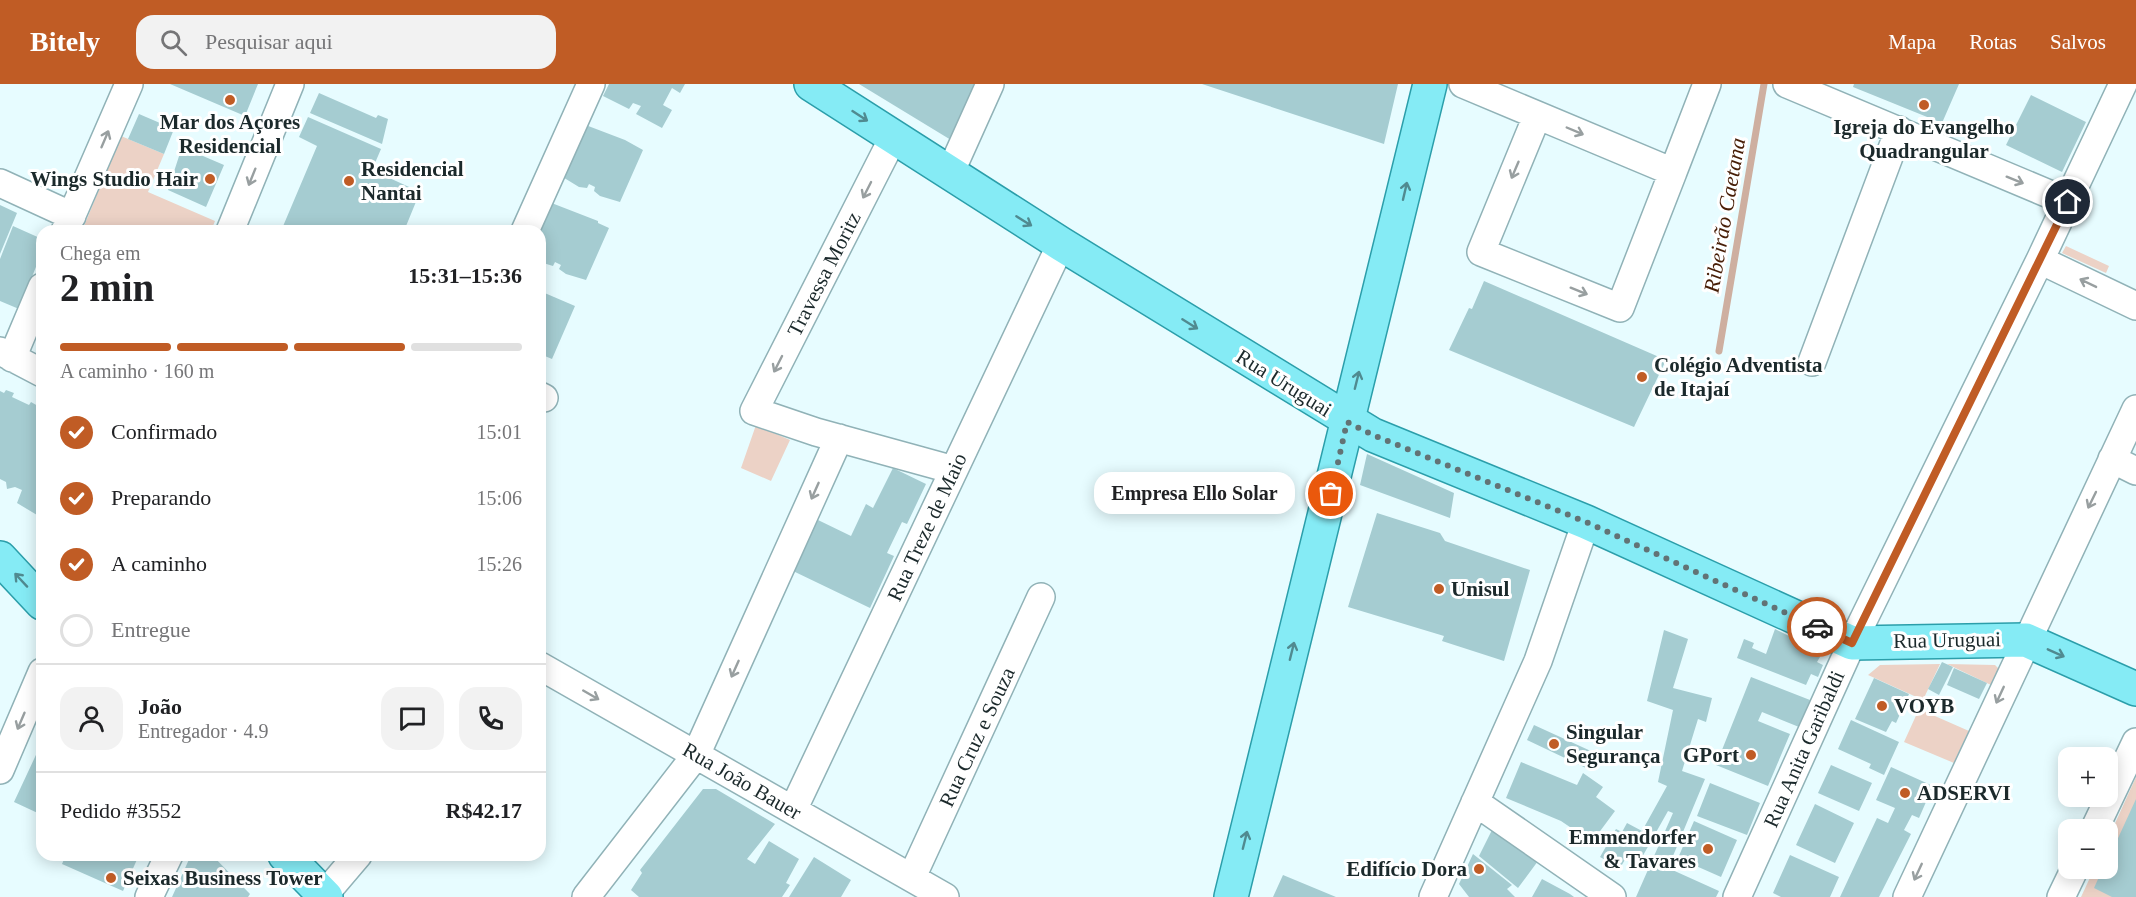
<!DOCTYPE html>
<html lang="pt">
<head>
<meta charset="utf-8">
<style>
	:root { --surface:#fff; --page:#f2f2f2; --text:#202124; --muted:#757577; --line:#e0e0e0; --accent:#c05c25 }
	body { margin:0; font-family:Georgia,serif; background:var(--page); color:var(--text); height:100vh; display:flex; flex-direction:column; font-size:22px; white-space:nowrap }
	* { box-sizing:border-box; margin:0 }
	p { font-size:20px; color:var(--muted) }
	.icon { flex:none; width:33px; height:33px; fill:none; stroke:currentColor; stroke-width:2; stroke-linecap:round; stroke-linejoin:round }
	.map { position:relative; flex:1; overflow:hidden }
	.details { position:absolute; left:36px; top:141px; width:510px; height:636px; display:flex; flex-direction:column; background:var(--surface); border-radius:18px; box-shadow:0 3px 15px #0003 }
	.details>* { flex:none }
	.tools { position:absolute; left:2058px; top:663px; display:grid; gap:12px }
	.tools a { display:grid; place-items:center; width:60px; height:60px; border-radius:12px; background:var(--surface); box-shadow:0 3px 15px #0003; font-size:30px }
	.pin { position:absolute; display:grid; place-items:center; width:51px; height:51px; color:#fff; margin:-26px; border:3px solid #fff; border-radius:50%; box-shadow:0 2px 6px #0007 }
	.courier { position:absolute; display:grid; place-items:center; width:60px; height:60px; margin:-30px; border:4px solid #c05c25; border-radius:50%; background:#fff; color:#222; box-shadow:0 2px 8px #0007 }
	.bubble { position:absolute; height:42px; border-radius:18px; background:var(--surface); box-shadow:0 3px 15px #0003; font-size:20px; font-weight:700; line-height:42px; text-align:center }
	.overview em { font-style:normal; font-weight:700 }
	.overview div { display:flex; flex-direction:column-reverse }
	.overview { display:flex; align-items:center; justify-content:space-between; height:102px; padding:0 24px }
	h1 { font-size:39px; font-weight:700; line-height:45px }
	.bar { display:grid; grid-template-columns:repeat(4,1fr); gap:9px 6px; align-content:center; height:72px; padding:0 24px }
	.bar i { height:8px; border-radius:4px; background:var(--line) }
	.bar .active { background:var(--accent) }
	.bar p { grid-column:span 4 }
	.line { display:flex; align-items:center; gap:15px; padding:0 24px; border-top:2px solid var(--line) }
	.line div { flex:1 }
	.round { display:grid; place-items:center; flex:none; width:63px; height:63px; border-radius:18px; background:var(--page) }
	ol { padding:0 24px; list-style:none }
	li { display:flex; align-items:center; gap:18px; height:66px }
	li p { margin-inline-start:auto }
	li .icon { padding:6px; border-radius:50%; background:var(--accent); color:#fff; stroke-width:4 }
	li:last-child { color:var(--muted) }
	li i { width:33px; height:33px; border:3px solid var(--line); border-radius:50% }
	header { display:flex; align-items:center; gap:36px; box-sizing:border-box; height:84px; padding:0 30px; background:var(--accent); color:#fff }
	header strong { font-size:28px }
	nav { display:flex; gap:33px; margin-inline-start:auto; font-size:21px }
	.search { width:420px; height:54px; background:var(--page); display:flex; align-items:center; gap:15px; box-sizing:border-box; padding:0 21px; border-radius:18px; color:var(--muted); font-size:22px }
	.map>svg:first-child { display:block }
	.green { fill:#ecd2c6 }
	.lines { fill:none; stroke-linecap:round; stroke-linejoin:round }
	.stream { stroke:#ceafa0; stroke-width:7 }
	.building { fill:#a5ccd1 }
	.minor-casing { stroke:#90b2b7; stroke-width:30 }
	.major-casing { stroke:#2b9eaa; stroke-width:36 }
	.minor { stroke:#fff; stroke-width:27 }
	.major { stroke:#85ebf5; stroke-width:33 }
	.oneway { stroke:#508a90 }
	.oneway2 { stroke:#989fa0 }
	.done { stroke:#627375; stroke-width:6; stroke-dasharray:0 10.8 }
	.route { stroke:#c05c25; stroke-width:8 }
	.poi-dot { fill:#c05c25; stroke:#fff; stroke-width:2 }
	.labels { text-anchor:middle; stroke-width:6; stroke-linejoin:round; paint-order:stroke }
	.poi-label { font-size:21px; font-weight:bold; fill:#1b292b; stroke:#fff; text-anchor:start }
	.street-label { font-size:21px; fill:#1b292b; stroke:#fff }
	.water-label { font-size:22px; font-style:italic; fill:#471e07; stroke:#fff }
</style>
</head>
<body>
<header>
<strong>Bitely</strong>
<div class="search"><svg class="icon" aria-label="search" viewBox="0 0 24 24"><circle cx="10" cy="10" r="6"/><path d="M15 15l6 6"/></svg>Pesquisar aqui</div>
<nav><a>Mapa</a><a>Rotas</a><a>Salvos</a></nav>
</header>
<div class="map">
<svg width="2136" height="813" viewBox="0 0 2136 813">
	<rect width="100%" height="100%" fill="#e7fcff"/>
	<!-- green -->
	<path class="green" d="M121 52 164 70 148 108 215 137 211 147H82Z
		M2066 162 2109 182 2106 189 2062 169Z
		M756 341 790 356 771 397 741 384Z
		M1940 580 1923 616 1868 591 1880 581Z
		M1947 580 1995 581 1999 585 1991 601Z
		M1919 625 1969 647 1954 679 1904 658Z
		M2136 693V813H2081L2094 785 2108 784V755Z"/>
	<g class="lines">
		<!-- stream -->
		<path class="stream" d="M1719 267 1764 0"/>
	</g>
	<!-- building -->
	<path class="building" d="M170 0H258L245 32Z
		M609 0H685L680 9 672 4 663 21 672 26 662 44 636 30 641 22 633 19 629 25 603 12Z
		M859 0H978L951 56Z
		M1202 0H1398L1384 60Z
		M1854 0H1959L1942 39 1853 3Z
		M319 9 376 34 378 31 388 35 382 60 310 29Z
		M2031 11 2086 38 2062 88 2006 61Z
		M139 30 174 45 164 70 128 55Z
		M308 33 381 65 372 86 420 108 404 147H281L317 62 299 53Z
		M583 40 625 56 643 66 620 118 600 112 594 107 595 103 589 100 587 104 579 103 561 92Z
		M182 63 224 81 206 123 168 106Z
		M549 118 598 137V139L609 144 586 196 566 190 559 185 561 181 555 178 553 182 540 178V147H535Z
		M0 121 17 129 0 170Z
		M13 142 42 155V168L19 225 0 217V175Z
		M1484 197 1666 276 1634 343 1449 266 1469 224 1472 225Z
		M540 207 575 222 552 275 540 270Z
		M6 306 14 309 12 313 29 321 31 318 38 322 36 326 42 329V434L17 419 22 406 15 403 7 405 6 398 0 395V307L4 309Z
		M1367 370 1454 409 1450 434 1360 401Z
		M893 384 926 400 907 440 902 438 887 469 894 472 870 524 793 487 818 436 851 452 866 420 873 424Z
		M1377 429 1440 449 1445 457 1530 486 1504 577 1442 557 1444 552 1348 523Z
		M1775 545 1811 563H1817L1820 573 1817 578 1823 581 1818 593 1811 590 1806 601 1737 574 1744 555 1754 559 1752 564 1766 570Z
		M1664 546 1688 555 1673 604 1712 614 1706 638 1698 635 1682 687 1705 695 1668 784 1719 807 1716 813H1636L1673 729 1668 727 1641 775 1629 769 1620 784 1600 773 1616 745 1622 748 1627 739 1642 747 1667 702 1658 698 1673 626 1647 617Z
		M1942 578 1953 583 1939 611 1928 605Z
		M1954 584 1987 599 1979 615 1947 601Z
		M1751 593 1810 616 1799 643 1762 628 1758 637 1790 650 1768 702 1716 681Z
		M1874 594 1909 610 1896 639 1892 637 1886 648 1855 635Z
		M1851 636 1899 658 1884 691 1869 684 1871 680 1838 665Z
		M1534 641 1593 668 1586 684 1527 656Z
		M42 658V731L14 718Z
		M1521 678 1577 701 1583 689 1603 703 1596 713 1615 727 1592 758 1561 737 1506 714Z
		M1831 681 1872 699 1859 727 1818 709Z
		M1891 683 1933 702 1919 734 1912 731 1904 746 1911 750 1879 813H1840L1877 734 1888 739 1895 724 1876 716Z
		M1710 699 1760 719 1747 751 1697 732Z
		M703 705H716L775 740 747 775 755 780 769 757 799 775 786 799 790 801 782 813H639L631 806 642 789 640 786Z
		M2136 715V813H2112L2094 804 2103 784H2108V776Z
		M1815 720 1854 739 1835 779 1796 761Z
		M1694 737 1737 756 1721 793 1678 774Z
		M1494 742 1538 777 1518 804 1479 772Z
		M1473 770 1512 801 1507 805 1515 813H1469L1459 800Z
		M66 771H139L123 807 62 780Z
		M191 771H212L250 810 248 813H172Z
		M1790 771 1839 793 1830 813H1781L1773 809Z
		M814 773 851 796 841 813H789Z
		M1283 791 1336 813H1273Z
		M1542 795 1570 810 1574 813H1532Z"/>
	<g class="lines">
		<!-- minor casing -->
		<g class="minor-casing">
			<path id="minor" d="M1463 0 1673 88 1707 0
				M1787 0 2068 118
				M1537 32 1481 168 1620 224 1673 88
				M893 54 754 327 816 348 954 386
				M950 89 990 0
				M0 99 72 132
				M65 147 129 0
				M230 147 290 0
				M525 147 591 0
				M2040 176 2136 222
				M0 267 42 289
				M12 274 42 203
				M1812 278 1899 46
				M540 312 544 314
				M2112 375 2136 387
				M540 582 945 813
				M0 686 42 588
				M1475 718 1612 813
				M793 726 1061 160
				M2094 746 2136 658
				M912 793 1041 513
				M324 811 358 771
				M149 813 169 771
				M586 813 696 671 839 354
				M1433 813 1538 577 1586 438
				M1737 813 1852 559 2040 176 2123 0
				M1907 813 2136 325
				M2061 813 2075 784"/>
		</g>
		<!-- major casing -->
		<g class="major-casing">
			<path id="major" d="M811 0 1061 160 1373 351 1586 438 1852 559 2026 556 2136 605
				M0 474 42 519
				M285 771 326 813
				M1231 813 1430 0"/>
		</g>
		<!-- minor -->
		<use href="#minor" class="minor"/>
		<!-- major -->
		<use href="#major" class="major"/>
	</g>
	<!-- one-way arrows -->
	<defs><path id="oneway-shaft" d="M-6 0H5M1.5-3L5.5 0L1.5 3" fill="none" stroke-width="1.6" stroke-linecap="round" stroke-linejoin="round" transform="scale(1.5)"/></defs>
	<g class="oneway">
		<use href="#oneway-shaft" transform="translate(860 32) rotate(33)"/>
		<use href="#oneway-shaft" transform="translate(1405 107) rotate(-77)"/>
		<use href="#oneway-shaft" transform="translate(1024 137) rotate(32)"/>
		<use href="#oneway-shaft" transform="translate(1190 240) rotate(32)"/>
		<use href="#oneway-shaft" transform="translate(1357 296) rotate(-76)"/>
		<use href="#oneway-shaft" transform="translate(21 496) rotate(-133)"/>
		<use href="#oneway-shaft" transform="translate(1292 567) rotate(-76)"/>
		<use href="#oneway-shaft" transform="translate(2056 569) rotate(24)"/>
		<use href="#oneway-shaft" transform="translate(1245 756) rotate(-76)"/>
	</g>
	<g class="oneway2">
		<use href="#oneway-shaft" transform="translate(1575 47) rotate(23)"/>
		<use href="#oneway-shaft" transform="translate(105 55) rotate(-67)"/>
		<use href="#oneway-shaft" transform="translate(1515 86) rotate(113)"/>
		<use href="#oneway-shaft" transform="translate(252 93) rotate(112)"/>
		<use href="#oneway-shaft" transform="translate(2015 96) rotate(22)"/>
		<use href="#oneway-shaft" transform="translate(867 106) rotate(117)"/>
		<use href="#oneway-shaft" transform="translate(2088 199) rotate(-154)"/>
		<use href="#oneway-shaft" transform="translate(1579 207) rotate(22)"/>
		<use href="#oneway-shaft" transform="translate(778 280) rotate(117)"/>
		<use href="#oneway-shaft" transform="translate(815 407) rotate(114)"/>
		<use href="#oneway-shaft" transform="translate(2092 416) rotate(116)"/>
		<use href="#oneway-shaft" transform="translate(735 585) rotate(114)"/>
		<use href="#oneway-shaft" transform="translate(591 611) rotate(30)"/>
		<use href="#oneway-shaft" transform="translate(2000 611) rotate(115)"/>
		<use href="#oneway-shaft" transform="translate(21 637) rotate(113)"/>
		<use href="#oneway-shaft" transform="translate(1918 788) rotate(115)"/>
	</g>
	<g class="lines">
		<!-- done -->
		<path class="done" d="M1331 410 1347 338 1373 351 1586 438 1817 543"/>
		<!-- route -->
		<path class="route" d="M1817 543 1852 559 2068 118"/>
	</g>
	<!-- markers -->
	<g class="poi-dot">
		<circle cx="230" cy="16" r="6"/>
		<circle cx="1924" cy="21" r="6"/>
		<circle cx="210" cy="95" r="6"/>
		<circle cx="349" cy="97" r="6"/>
		<circle cx="1642" cy="293" r="6"/>
		<circle cx="1439" cy="505" r="6"/>
		<circle cx="1882" cy="622" r="6"/>
		<circle cx="1554" cy="660" r="6"/>
		<circle cx="1751" cy="671" r="6"/>
		<circle cx="1905" cy="709" r="6"/>
		<circle cx="1708" cy="765" r="6"/>
		<circle cx="1479" cy="785" r="6"/>
		<circle cx="111" cy="794" r="6"/>
	</g>
	<g class="labels">
		<!-- poi labels -->
		<g class="poi-label">
			<text x="230" y="45" text-anchor="middle">Mar dos Açores<tspan x="230" dy="24">Residencial</tspan></text>
			<text x="1924" y="50" text-anchor="middle">Igreja do Evangelho<tspan x="1924" dy="24">Quadrangular</tspan></text>
			<text x="361" y="92">Residencial<tspan x="361" dy="24">Nantai</tspan></text>
			<text x="198" y="102" text-anchor="end">Wings Studio Hair</text>
			<text x="1654" y="288">Colégio Adventista<tspan x="1654" dy="24">de Itajaí</tspan></text>
			<text x="1451" y="512">Unisul</text>
			<text x="1894" y="629">VOYB</text>
			<text x="1566" y="655">Singular<tspan x="1566" dy="24">Segurança</tspan></text>
			<text x="1739" y="678" text-anchor="end">GPort</text>
			<text x="1917" y="716">ADSERVI</text>
			<text x="1696" y="760" text-anchor="end">Emmendorfer<tspan x="1696" dy="24">&amp; Tavares</tspan></text>
			<text x="1467" y="792" text-anchor="end">Edifício Dora</text>
			<text x="123" y="801">Seixas Business Tower</text>
		</g>
		<!-- street labels -->
		<g class="street-label">
			<text transform="translate(824 190) rotate(-63)" y="7">Travessa Moritz</text>
			<text transform="translate(1284 299) rotate(32)" y="7">Rua Uruguai</text>
			<text transform="translate(927 443) rotate(-65)" y="7">Rua Treze de Maio</text>
			<text transform="translate(1947 556) rotate(-1)" y="7">Rua Uruguai</text>
			<text transform="translate(977 653) rotate(-65)" y="7">Rua Cruz e Souza</text>
			<text transform="translate(1804 665) rotate(-66)" y="7">Rua Anita Garibaldi</text>
			<text transform="translate(742 697) rotate(30)" y="7">Rua João Bauer</text>
		</g>
		<!-- water labels -->
		<g class="water-label">
			<text transform="translate(1724 131) rotate(-80)" y="8">Ribeirão Caetana</text>
		</g>
	</g>
</svg>
<div class="tools">
<a>+</a>
<a>−</a>
</div>
<div class="pin" style="left:1331px;top:410px;background:#ea580c"><svg class="icon" aria-label="bag" viewBox="0 0 24 24"><path d="M5 8h14l-1 12H6zM9 8a3 3 0 0 1 6 0"/></svg></div>
<div class="pin" style="left:2068px;top:118px;background:#1f2937"><svg class="icon" aria-label="home" viewBox="0 0 24 24"><path d="M3 11l9-7 9 7M6 9v11h12V9"/></svg></div>
<div class="courier" style="left:1817px;top:543px"><svg class="icon" aria-label="car" viewBox="0 0 24 24"><path d="M5 17H2v-5l4-1 3-4h7l3 4 3 1v5h-3M9 17h6M6 11h13"/><circle cx="7" cy="17" r="2"/><circle cx="17" cy="17" r="2"/></svg></div>
<div class="bubble" style="left:1094px;top:388px;width:201px">Empresa Ello Solar</div>
<section class="details">
<div class="overview"><div><h1>2 min</h1><p>Chega em</p></div><em>15:31–15:36</em></div>
<div class="bar"><i class="active"></i><i class="active"></i><i class="active"></i><i></i><p>A caminho · 160 m</p></div>
<ol>
<li><svg class="icon" aria-label="check" viewBox="0 0 24 24"><path d="M5 12l5 5 9-10"/></svg>Confirmado<p>15:01</p></li>
<li><svg class="icon" aria-label="check" viewBox="0 0 24 24"><path d="M5 12l5 5 9-10"/></svg>Preparando<p>15:06</p></li>
<li><svg class="icon" aria-label="check" viewBox="0 0 24 24"><path d="M5 12l5 5 9-10"/></svg>A caminho<p>15:26</p></li>
<li><i></i>Entregue</li>
</ol>
<div class="line" style="height:108px"><a class="round"><svg class="icon" aria-label="person" viewBox="0 0 24 24"><circle cx="12" cy="8" r="4"/><path d="M4 21q1-7 8-7t8 7"/></svg></a><div><b>João</b><p>Entregador · 4.9</p></div><a class="round"><svg class="icon" aria-label="chat" viewBox="0 0 24 24"><path d="M4 5h16v11H9l-5 4z"/></svg></a><a class="round"><svg class="icon" aria-label="phone" viewBox="0 0 24 24"><path d="M5 4h4l2 5-3 2q2 4 5 5l2-3 5 2v4C11 20 4 13 5 4z"/></svg></a></div>
<div class="line" style="height:78px"><div>Pedido #3552</div><b>R$42.17</b></div>
</section>
</div>
</body>
</html>
